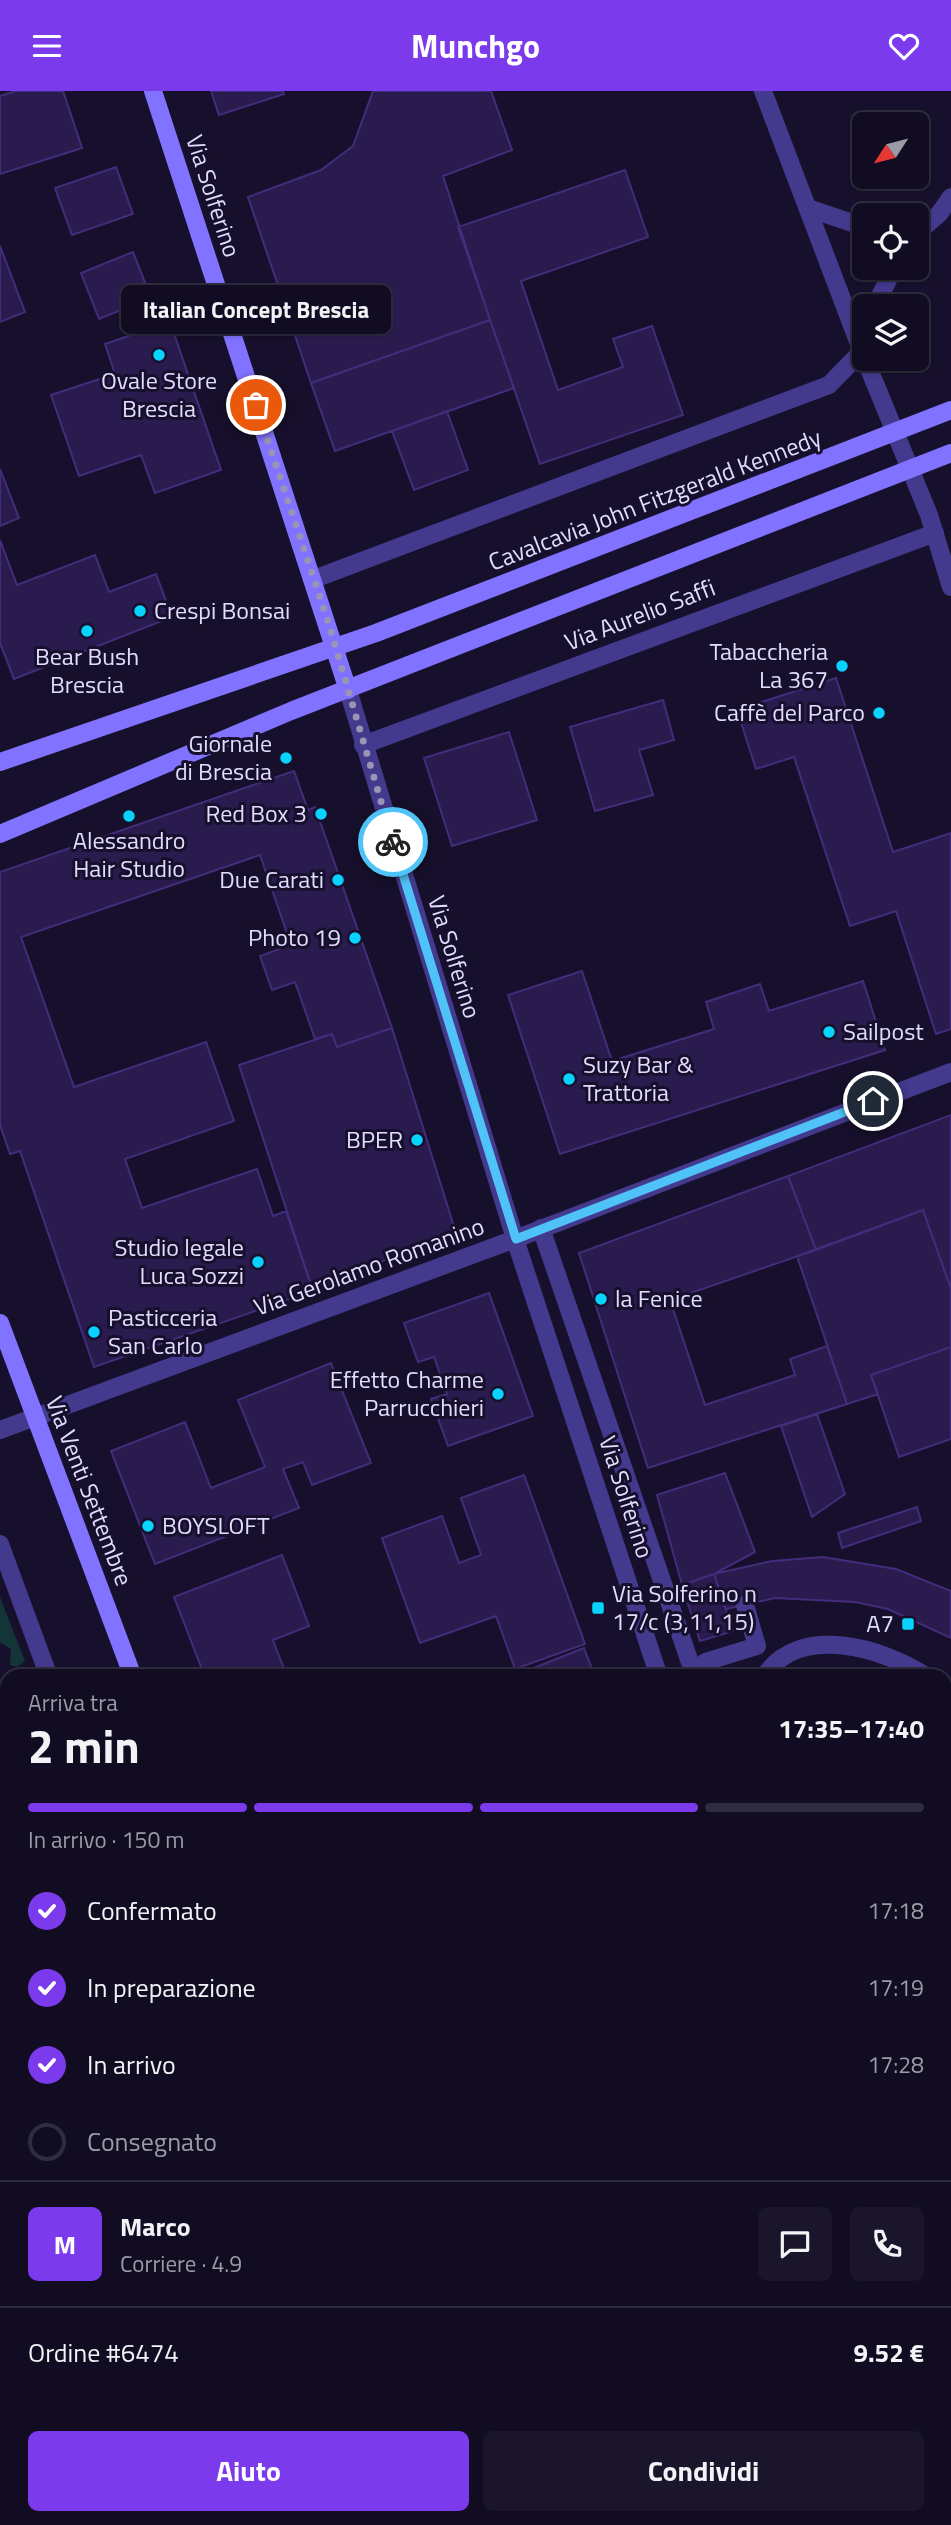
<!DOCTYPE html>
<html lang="it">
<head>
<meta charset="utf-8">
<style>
	:root { --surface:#110c21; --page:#1a152a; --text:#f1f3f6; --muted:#9c9ba5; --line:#302c3f; --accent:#7c3aed }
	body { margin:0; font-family:"Titillium Web",sans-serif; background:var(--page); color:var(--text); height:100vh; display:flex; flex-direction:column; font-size:26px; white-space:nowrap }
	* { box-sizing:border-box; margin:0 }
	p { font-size:23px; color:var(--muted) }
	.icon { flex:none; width:38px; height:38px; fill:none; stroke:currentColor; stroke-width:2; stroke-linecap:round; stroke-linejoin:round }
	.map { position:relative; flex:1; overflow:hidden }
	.sheet { position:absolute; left:0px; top:1578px; width:952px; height:856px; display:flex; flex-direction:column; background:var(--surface); border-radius:21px 21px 0 0; box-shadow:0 2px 5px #0004,0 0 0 2px var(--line) }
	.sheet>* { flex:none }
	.needle { width:46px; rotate:234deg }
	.controls { position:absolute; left:852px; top:21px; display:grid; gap:14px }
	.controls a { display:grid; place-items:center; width:77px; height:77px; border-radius:10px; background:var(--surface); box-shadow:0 2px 5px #0004,0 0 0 2px var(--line); font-size:35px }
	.pin { position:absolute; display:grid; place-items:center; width:60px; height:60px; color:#fff; margin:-30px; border:4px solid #fff; border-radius:50%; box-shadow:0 2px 7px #0007 }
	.courier { position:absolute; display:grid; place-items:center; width:70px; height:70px; margin:-35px; border:5px solid #4fc3f7; border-radius:50%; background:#fff; color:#222; box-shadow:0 2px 9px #0007 }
	.bubble { position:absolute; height:49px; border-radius:10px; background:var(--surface); box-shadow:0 2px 5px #0004,0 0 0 2px var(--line); font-size:23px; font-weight:700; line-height:49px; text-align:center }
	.overview em { font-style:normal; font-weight:700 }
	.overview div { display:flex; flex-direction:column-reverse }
	.overview { display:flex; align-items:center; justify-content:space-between; height:119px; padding:0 28px }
	h1 { font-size:46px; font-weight:700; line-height:52px }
	.bar { display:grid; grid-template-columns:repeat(4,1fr); gap:10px 7px; align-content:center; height:84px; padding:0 28px }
	.bar i { height:9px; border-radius:5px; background:var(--line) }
	.bar .selected { background:var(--accent) }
	.bar p { grid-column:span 4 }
	.line { display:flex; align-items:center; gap:18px; padding:0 28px; border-top:2px solid var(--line) }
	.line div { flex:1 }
	.round { display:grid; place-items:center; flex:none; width:74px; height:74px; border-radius:10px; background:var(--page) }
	ol { padding:0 28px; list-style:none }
	li { display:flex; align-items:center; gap:21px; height:77px }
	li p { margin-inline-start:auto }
	li .icon { padding:7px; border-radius:50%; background:var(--accent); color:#fff; stroke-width:4 }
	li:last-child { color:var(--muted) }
	li i { width:38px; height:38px; border:4px solid var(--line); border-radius:50% }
	.button { display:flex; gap:14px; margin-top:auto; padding:14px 28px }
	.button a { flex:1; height:80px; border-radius:10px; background:var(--accent); color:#fff; font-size:28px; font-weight:700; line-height:80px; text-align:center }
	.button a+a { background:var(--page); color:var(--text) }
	header { display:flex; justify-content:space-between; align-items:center; height:91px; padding:0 28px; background:var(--accent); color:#fff; font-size:32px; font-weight:700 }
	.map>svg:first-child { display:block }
	.green { fill:#133537 }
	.building { fill:#2a1b4e; stroke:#422c7b; stroke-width:2 }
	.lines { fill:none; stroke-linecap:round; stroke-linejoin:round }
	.lane { stroke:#43398d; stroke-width:18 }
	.street { stroke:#43398d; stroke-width:18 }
	.secondary { stroke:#8173ff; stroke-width:18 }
	.done { stroke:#9b95b5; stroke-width:7; stroke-dasharray:0 12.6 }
	.route { stroke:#4fc3f7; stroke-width:9 }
	.poi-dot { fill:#08d3ff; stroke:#17102c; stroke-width:2.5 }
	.labels { text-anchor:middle; stroke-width:6; stroke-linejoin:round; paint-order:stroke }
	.street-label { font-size:24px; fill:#e2dcff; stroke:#17102c }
	.poi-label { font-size:24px; fill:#e2dcff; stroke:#17102c; text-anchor:end }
</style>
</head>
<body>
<header><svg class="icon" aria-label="menu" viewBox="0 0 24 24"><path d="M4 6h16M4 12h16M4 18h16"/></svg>Munchgo<svg class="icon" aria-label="heart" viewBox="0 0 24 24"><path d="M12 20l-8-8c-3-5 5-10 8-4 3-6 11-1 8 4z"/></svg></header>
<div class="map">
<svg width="951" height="2434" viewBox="0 0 951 2434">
	<rect width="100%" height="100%" fill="#17102c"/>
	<!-- green -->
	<path class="green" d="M0 1506 25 1570 17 1576 10 1574 11 1558 0 1551Z
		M7 2376V2427H50L53 2434H0V2378Z"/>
	<!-- building -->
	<path class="building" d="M16 0H63L82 57 0 83V5Z
		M211 0H283L284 3 219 24Z
		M373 0H491L512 59 443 85 490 229 311 292 248 106 321 79 353 55Z
		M116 76 133 123 72 144 55 97Z
		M625 79 648 146 521 190 558 299 623 276 613 248 652 235 683 324 540 373 458 136Z
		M0 155 25 221 0 231Z
		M133 161 151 207 99 228 81 182Z
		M490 229 514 297 335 360 311 292Z
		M170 231 221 379 155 402 141 364 79 385 51 304 115 283 105 253Z
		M447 320 468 379 414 399 392 340Z
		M0 378 19 427 0 435Z
		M0 449 17 494 95 464 109 501 156 483 172 526 14 588 0 552Z
		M836 587 893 761 951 742V938L936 943 896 820 850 835 794 666 756 678 737 619Z
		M663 609 674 649 639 659 653 704 595 720 570 636Z
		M509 641 537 729 452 755 424 667Z
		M294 680 308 719 315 716 392 937 337 956 332 943 315 948 295 891 272 899 260 865 291 854 260 764 21 846 74 996 206 951 234 1030 125 1068 142 1117 257 1078 273 1125 286 1120 313 1200 94 1276 20 1060 10 1063 0 1034V781Z
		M582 880 612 970 714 938 706 911 760 893 769 920 863 890 885 959 560 1063 508 904Z
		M392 937 455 1139 313 1200 239 974 332 943 337 956Z
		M951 1024V1198L923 1119 816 1159 788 1085Z
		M788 1085 816 1159 670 1209 705 1314 795 1284 790 1268 827 1255 847 1313 648 1377 579 1162Z
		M923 1119 951 1198V1256L871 1284 878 1303 847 1313 797 1165Z
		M489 1202 533 1325 448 1355 431 1308 447 1303 434 1266 418 1271 404 1232Z
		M951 1256V1348L899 1366 871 1284Z
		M331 1272 371 1372 312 1394 303 1371 283 1378 299 1417 155 1473 111 1360 185 1331 211 1397 265 1376 238 1309Z
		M817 1323 845 1403 812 1426 781 1335Z
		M725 1382 755 1461 714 1483 682 1494 657 1404Z
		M524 1384 585 1553 515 1578 496 1525 420 1552 382 1447 442 1425 459 1472 481 1464 461 1407Z
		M917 1416 921 1430 842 1457 838 1442Z
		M282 1464 309 1535 273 1549 287 1586H205L174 1506Z
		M823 1466 896 1478 951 1500V1547L888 1518 855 1511 775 1507 726 1518 714 1483 772 1470Z
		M714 1483 733 1540 700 1550 682 1494Z
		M584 1557 595 1586H511Z
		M0 1672 7 1686V1753L0 1755Z
		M7 1939V2021L0 2002V1942Z
		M951 2039V2076L945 2079V2041Z
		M951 2092V2273L945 2275V2095Z
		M7 2298V2326L0 2327V2299Z
		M158 2427H225L228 2434H161Z"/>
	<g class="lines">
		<!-- lane -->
		<path class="lane" d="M541 1137 695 1586
			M0 1453 49 1586
			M764 1586C798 1531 885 1557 927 1586
			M945 1599 951 1605
			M945 1665 951 1672
			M945 1768V1818
			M945 1913 951 1907
			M945 1974 951 1972
			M945 2351 951 2349
			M945 2394 951 2412
			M367 2427 371 2434
			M719 2434 737 2427"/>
		<!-- street -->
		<path class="street" d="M763 0 864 266
			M808 117 864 136
			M917 142 939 123 951 106
			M875 215 894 177
			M865 268 929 424 951 496
			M314 488 829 294 862 260
			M348 599 515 1148 659 1586
			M363 654 935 442
			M0 1339 515 1148 951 981
			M705 1571 757 1555 745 1514
			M0 1783 7 1780
			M945 2329 951 2327
			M0 2340 7 2339
			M934 2427 936 2434
			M662 2434 680 2427"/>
		<!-- secondary -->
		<path class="secondary" d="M153 0 348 599
			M0 671 376 542 951 319
			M0 743 291 620 951 362
			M0 1232 133 1586
			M0 2143 7 2161
			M108 2427 110 2434
			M449 2427 452 2434"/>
	</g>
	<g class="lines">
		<!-- done -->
		<path class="done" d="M256 314 327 527 393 751"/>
		<!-- route -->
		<path class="route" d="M393 751 516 1148 873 1010"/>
	</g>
	<!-- markers -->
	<g class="poi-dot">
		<circle cx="159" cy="264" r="7"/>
		<circle cx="140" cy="520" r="7"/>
		<circle cx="87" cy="540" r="7"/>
		<circle cx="842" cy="575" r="7"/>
		<circle cx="879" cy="622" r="7"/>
		<circle cx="286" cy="667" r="7"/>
		<circle cx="321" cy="723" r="7"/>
		<circle cx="129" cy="725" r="7"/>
		<circle cx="338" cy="789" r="7"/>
		<circle cx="355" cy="847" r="7"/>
		<circle cx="829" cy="941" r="7"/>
		<circle cx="569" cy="988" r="7"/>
		<circle cx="417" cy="1049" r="7"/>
		<circle cx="258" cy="1171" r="7"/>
		<circle cx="601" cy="1208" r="7"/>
		<circle cx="94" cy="1241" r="7"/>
		<circle cx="498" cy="1303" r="7"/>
		<circle cx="148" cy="1435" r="7"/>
		<rect x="591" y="1510" width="14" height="14" rx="3.5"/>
		<rect x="901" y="1526" width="14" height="14" rx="3.5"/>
	</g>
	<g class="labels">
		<!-- street labels -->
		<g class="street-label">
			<text transform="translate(213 105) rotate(72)" y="8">Via Solferino</text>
			<text transform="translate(655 409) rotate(-21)" y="8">Cavalcavia John Fitzgerald Kennedy</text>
			<text transform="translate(640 524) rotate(-21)" y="8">Via Aurelio Saffi</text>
			<text transform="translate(454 866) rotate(73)" y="8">Via Solferino</text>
			<text transform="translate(369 1176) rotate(-20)" y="8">Via Gerolamo Romanino</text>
			<text transform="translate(89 1400) rotate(69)" y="8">Via Venti Settembre</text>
			<text transform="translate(626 1406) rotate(72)" y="8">Via Solferino</text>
		</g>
		<!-- poi labels -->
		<g class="poi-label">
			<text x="159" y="298" text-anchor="middle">Ovale Store<tspan x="159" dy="28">Brescia</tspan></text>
			<text x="154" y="528" text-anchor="start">Crespi Bonsai</text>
			<text x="828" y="569">Tabaccheria<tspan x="828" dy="28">La 367</tspan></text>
			<text x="87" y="574" text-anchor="middle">Bear Bush<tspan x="87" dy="28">Brescia</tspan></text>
			<text x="865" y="630">Caffè del Parco</text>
			<text x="272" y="661">Giornale<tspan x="272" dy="28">di Brescia</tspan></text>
			<text x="307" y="731">Red Box 3</text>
			<text x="129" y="758" text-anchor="middle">Alessandro<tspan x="129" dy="28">Hair Studio</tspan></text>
			<text x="324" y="797">Due Carati</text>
			<text x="341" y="855">Photo 19</text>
			<text x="843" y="949" text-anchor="start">Sailpost</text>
			<text x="583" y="982" text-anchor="start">Suzy Bar &amp;<tspan x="583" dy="28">Trattoria</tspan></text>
			<text x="403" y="1057">BPER</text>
			<text x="244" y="1165">Studio legale<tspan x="244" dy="28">Luca Sozzi</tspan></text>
			<text x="615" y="1216" text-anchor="start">la Fenice</text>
			<text x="108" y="1235" text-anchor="start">Pasticceria<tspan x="108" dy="28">San Carlo</tspan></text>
			<text x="484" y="1297">Effetto Charme<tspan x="484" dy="28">Parrucchieri</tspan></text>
			<text x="162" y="1443" text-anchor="start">BOYSLOFT</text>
			<text x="612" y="1511" text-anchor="start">Via Solferino n<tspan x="612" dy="28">17/c (3,11,15)</tspan></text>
			<text x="894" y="1541">A7</text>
		</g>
	</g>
</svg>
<div class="controls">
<a><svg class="needle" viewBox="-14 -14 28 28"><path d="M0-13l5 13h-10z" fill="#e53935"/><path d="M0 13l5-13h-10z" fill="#9c9ba5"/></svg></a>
<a><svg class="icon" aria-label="locate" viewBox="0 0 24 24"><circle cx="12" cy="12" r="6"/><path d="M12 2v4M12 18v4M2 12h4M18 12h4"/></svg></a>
<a><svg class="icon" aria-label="layers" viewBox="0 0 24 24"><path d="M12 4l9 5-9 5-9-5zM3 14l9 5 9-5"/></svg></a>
</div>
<div class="pin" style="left:256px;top:314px;background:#ea580c"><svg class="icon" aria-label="bag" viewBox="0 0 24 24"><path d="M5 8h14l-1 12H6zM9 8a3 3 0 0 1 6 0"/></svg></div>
<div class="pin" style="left:873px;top:1010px;background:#1f2937"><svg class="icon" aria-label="home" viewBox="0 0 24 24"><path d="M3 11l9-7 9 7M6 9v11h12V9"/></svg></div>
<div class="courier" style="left:393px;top:751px"><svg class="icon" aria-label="bike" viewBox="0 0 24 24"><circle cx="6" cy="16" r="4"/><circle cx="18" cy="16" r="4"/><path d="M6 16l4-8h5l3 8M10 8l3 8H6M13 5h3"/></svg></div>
<div class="bubble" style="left:121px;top:194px;width:270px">Italian Concept Brescia</div>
<section class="sheet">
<div class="overview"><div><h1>2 min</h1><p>Arriva tra</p></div><em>17:35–17:40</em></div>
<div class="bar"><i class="selected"></i><i class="selected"></i><i class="selected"></i><i></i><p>In arrivo · 150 m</p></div>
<ol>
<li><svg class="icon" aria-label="check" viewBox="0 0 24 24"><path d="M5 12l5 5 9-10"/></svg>Confermato<p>17:18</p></li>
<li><svg class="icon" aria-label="check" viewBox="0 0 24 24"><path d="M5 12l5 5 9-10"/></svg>In preparazione<p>17:19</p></li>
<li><svg class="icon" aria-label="check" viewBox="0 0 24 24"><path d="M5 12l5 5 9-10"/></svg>In arrivo<p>17:28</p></li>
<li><i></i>Consegnato</li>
</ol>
<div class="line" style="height:126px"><b class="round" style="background:var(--accent);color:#fff">M</b><div><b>Marco</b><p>Corriere · 4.9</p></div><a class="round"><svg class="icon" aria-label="chat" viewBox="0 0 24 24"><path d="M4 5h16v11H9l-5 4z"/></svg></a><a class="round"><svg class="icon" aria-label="phone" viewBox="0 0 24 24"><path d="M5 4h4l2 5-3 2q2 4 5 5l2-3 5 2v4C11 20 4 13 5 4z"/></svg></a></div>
<div class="line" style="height:91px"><div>Ordine #6474</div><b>9.52 €</b></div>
<div class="button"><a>Aiuto</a><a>Condividi</a></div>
</section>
</div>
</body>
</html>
